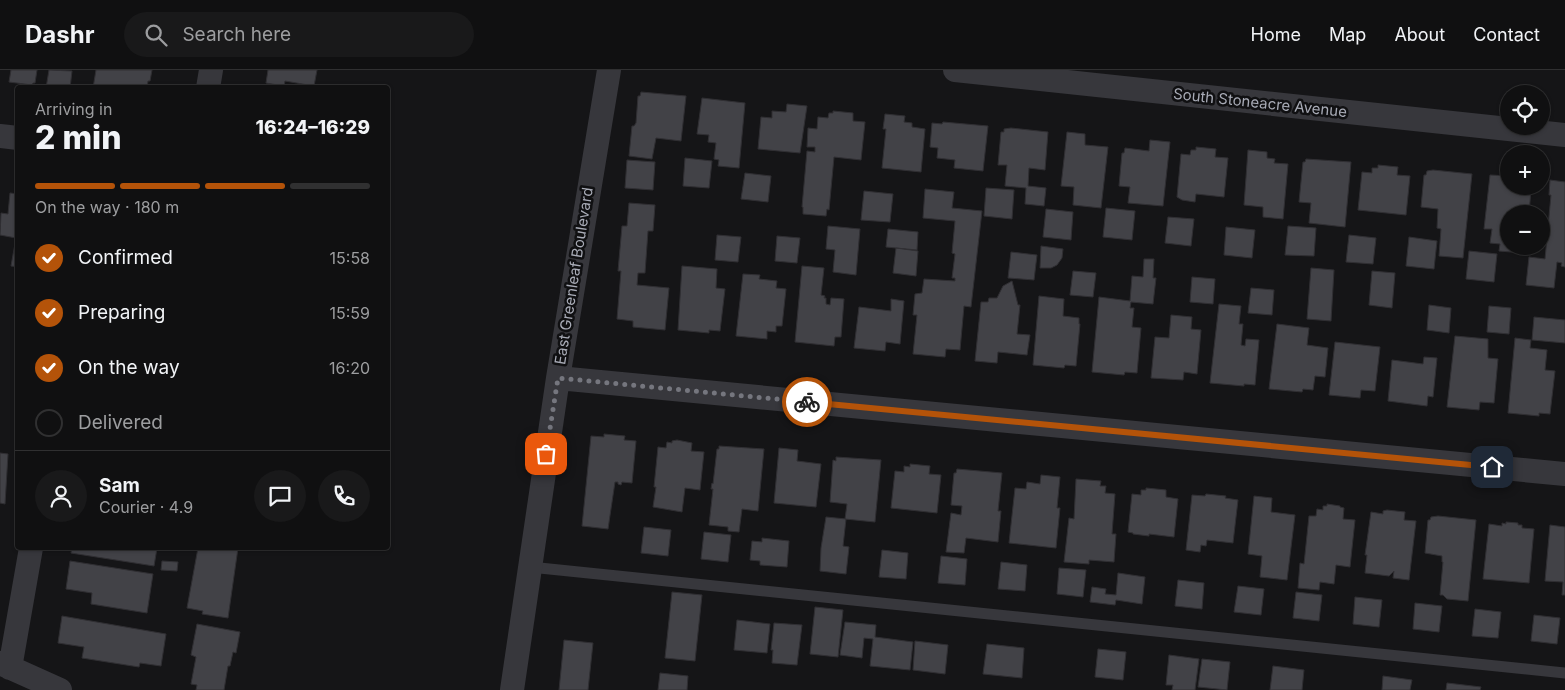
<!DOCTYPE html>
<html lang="en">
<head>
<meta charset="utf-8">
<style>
	:root { --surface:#101011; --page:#19191a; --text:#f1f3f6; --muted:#9c9d9f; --line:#303031; --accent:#b45309 }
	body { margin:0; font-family:Inter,sans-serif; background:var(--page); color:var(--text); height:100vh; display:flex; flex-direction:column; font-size:19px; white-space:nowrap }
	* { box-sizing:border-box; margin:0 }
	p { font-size:16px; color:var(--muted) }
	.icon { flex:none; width:28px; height:28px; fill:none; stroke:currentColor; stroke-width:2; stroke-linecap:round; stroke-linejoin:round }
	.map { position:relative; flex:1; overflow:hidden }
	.details { position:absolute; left:15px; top:15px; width:375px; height:465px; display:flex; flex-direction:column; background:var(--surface); border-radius:5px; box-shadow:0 1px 4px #0004,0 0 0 1px var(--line) }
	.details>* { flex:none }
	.controls { position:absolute; left:1500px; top:15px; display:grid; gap:10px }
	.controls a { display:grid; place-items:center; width:50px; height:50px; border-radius:50%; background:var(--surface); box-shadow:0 1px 4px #0004,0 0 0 1px var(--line); font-size:25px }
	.pin { position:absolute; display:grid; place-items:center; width:42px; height:42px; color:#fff; margin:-21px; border-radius:10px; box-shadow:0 2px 8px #0006 }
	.courier { position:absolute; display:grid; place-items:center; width:50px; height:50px; margin:-25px; border:4px solid #b45309; border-radius:50%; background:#fff; color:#222; box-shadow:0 1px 6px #0007 }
	.summary em { font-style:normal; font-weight:800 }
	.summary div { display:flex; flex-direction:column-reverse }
	.summary { display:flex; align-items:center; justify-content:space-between; height:85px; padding:0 20px }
	h1 { font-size:32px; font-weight:800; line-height:38px }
	.bar { display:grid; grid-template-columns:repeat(4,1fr); gap:8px 5px; align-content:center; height:60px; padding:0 20px }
	.bar i { height:6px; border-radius:4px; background:var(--line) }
	.bar .selected { background:var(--accent) }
	.bar p { grid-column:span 4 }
	.line { display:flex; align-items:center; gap:12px; padding:0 20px; border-top:1px solid var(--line) }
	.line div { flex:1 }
	.round { display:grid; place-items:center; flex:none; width:52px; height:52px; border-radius:26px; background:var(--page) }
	ol { padding:0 20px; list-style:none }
	li { display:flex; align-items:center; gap:15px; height:55px }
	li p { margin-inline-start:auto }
	li .icon { padding:5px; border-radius:50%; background:var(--accent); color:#fff; stroke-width:4 }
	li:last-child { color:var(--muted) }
	li i { width:28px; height:28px; border:2px solid var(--line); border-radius:50% }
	header { display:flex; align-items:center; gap:30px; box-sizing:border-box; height:70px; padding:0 25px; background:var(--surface); border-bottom:1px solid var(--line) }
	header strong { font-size:24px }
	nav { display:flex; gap:28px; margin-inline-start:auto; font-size:18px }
	.search { width:350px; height:45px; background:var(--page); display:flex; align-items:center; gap:12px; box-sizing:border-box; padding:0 18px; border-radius:28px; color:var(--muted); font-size:19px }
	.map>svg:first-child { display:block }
	.building { fill:#424247; stroke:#302f33 }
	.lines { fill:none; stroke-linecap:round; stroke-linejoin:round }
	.service { stroke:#37373c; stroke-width:11 }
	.minor { stroke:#37373c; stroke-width:24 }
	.done { stroke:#75767e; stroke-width:5; stroke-dasharray:0 9 }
	.route { stroke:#b45309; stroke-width:6 }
	.labels { text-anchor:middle; stroke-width:5; stroke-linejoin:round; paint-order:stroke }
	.street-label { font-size:15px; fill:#a8abb6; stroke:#101012 }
</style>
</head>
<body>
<header>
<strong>Dashr</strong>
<div class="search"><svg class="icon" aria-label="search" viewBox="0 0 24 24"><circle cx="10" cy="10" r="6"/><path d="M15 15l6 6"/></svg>Search here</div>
<nav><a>Home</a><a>Map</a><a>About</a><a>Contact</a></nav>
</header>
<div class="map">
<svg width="1565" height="620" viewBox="0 0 1565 620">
	<rect width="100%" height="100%" fill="#151517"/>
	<!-- building -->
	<path class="building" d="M11 0H37L35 13H33L32 15 9 12Z
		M49 0 72 1 70 18H46Z
		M96 0H152L150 11H148L147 18H93Z
		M268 0H317L314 16 285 11 284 16 266 13Z
		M641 22 686 26 681 71 656 68 652 89 629 86 632 56H634L636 53 638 26H640Z
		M702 28 745 33 739 98 718 96 719 90 714 89 716 73 708 72 709 65 697 64Z
		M787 34 807 36 800 83 758 79 761 47 772 48V41L786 42Z
		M833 41 853 43V51L865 52 861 90 834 87 829 140 827 139 826 146 803 144V137H802L807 81 815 82V77H807L808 58 817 59 818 47 828 48 829 43H833Z
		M885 44 905 46 904 52 912 53V57L925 59 921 102 882 98 886 59H883Z
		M943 52 988 56 983 101 954 98 955 90 937 88 938 78 930 77 932 53 942 54Z
		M1011 58 1048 62 1045 100 1029 98 1028 116 1046 118 1044 136 1025 134 1026 118 1005 116 1007 95H998L1001 62H1004V59Z
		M1067 62 1085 64V75L1108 77 1101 138 1073 135 1074 117 1061 116Z
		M1150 70 1170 72 1163 136 1128 133 1130 117 1119 116 1122 83H1124L1125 78 1149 81Z
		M1196 77 1216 79 1215 87 1228 88 1224 127 1196 124 1195 132 1182 130 1177 127 1181 84 1190 85 1191 80H1196Z
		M1248 80 1267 82V88L1275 89 1274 93 1288 94 1283 149 1263 147V137L1244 135Z
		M685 88 712 91 709 118 683 116Z
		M1306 89 1351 92 1345 157 1309 153 1311 133 1299 132 1303 92H1305Z
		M627 90 655 92 653 120 625 118Z
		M1378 95 1398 97 1397 105 1410 106 1406 145 1358 140 1362 102 1372 103V98H1378Z
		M1433 100 1472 104 1463 188 1439 186 1441 159 1437 158 1438 139 1421 137 1424 105H1426L1427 101Z
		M745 103 771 106 768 132 741 129Z
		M1490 105 1509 106 1508 117 1531 119 1529 144H1509V176H1524L1523 183 1499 181 1500 174 1490 173 1492 159H1484Z
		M1550 110 1565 112V197L1561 196 1562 193 1557 192 1554 218 1526 215 1529 187 1545 189 1551 125H1549Z
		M986 118 1014 120 1012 149 984 146Z
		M925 119 954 122 952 138 982 141 971 237 964 236 960 280 946 279 945 287 913 284 917 245H913L915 224 922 223 924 209 955 211V208H952L955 184 952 183 955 151 923 148Z
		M864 121 893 124 890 152 861 150Z
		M10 123 18 124V197L11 196 16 168 0 165 1 143 8 144Z
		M629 133 655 135 653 161H648L645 203H638L637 215 669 218 665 260 633 257V251L617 249 621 201H618L622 156H627Z
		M1106 138 1135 141 1132 170 1103 167Z
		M1046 139 1073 142 1071 170 1043 167Z
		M1168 147 1194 149 1191 176 1165 173Z
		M828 156 860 159 856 205 833 202 835 180 826 179Z
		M1288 156 1316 158 1314 186 1285 185Z
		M1226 157 1255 160 1252 188 1224 185Z
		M888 159 918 162 917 180 886 177Z
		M717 165 741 167 738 192 715 190Z
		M1349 165 1376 168 1373 194 1346 192Z
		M777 166 800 168 797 193 775 191Z
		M1409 167 1437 171 1434 199 1406 196Z
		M1041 176 1063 179 1062 188 1057 195 1051 198H1040Z
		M896 178 918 181 916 206 893 203Z
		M1469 181 1497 184 1494 212 1466 209Z
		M1011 182 1037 185 1034 210 1008 208Z
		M1144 189H1154L1153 208H1156L1153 234 1131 232 1130 238H1134L1132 257 1141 258 1137 303 1125 302 1124 305 1092 302 1099 227 1130 231 1132 206 1143 207Z
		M682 196 717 199 716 218 725 219 720 261 709 260V263L678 260Z
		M802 196 824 198 821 225 825 226 824 228H826V234L830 235 831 228 844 229 841 267H835L834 276 795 272Z
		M1311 198 1334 200 1331 251 1307 249Z
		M1073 201 1096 203 1093 227 1070 225Z
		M1372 201 1395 203 1392 238 1369 235Z
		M743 204 760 205 759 209 777 211 776 218 786 219 782 256H776V262L767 261V269L736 266Z
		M1192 207 1215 209 1213 234 1190 232Z
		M1012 211 1018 235H1020L1017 264 1030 265 1027 285 998 282 997 293 975 291 981 232H988L989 228H997L1003 216Z
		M1251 218 1274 220 1272 245 1248 243Z
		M1039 226 1064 229 1063 246 1079 248V254H1080L1076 296 1065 295 1064 298 1033 295Z
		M891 229 904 231 900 274 886 272 885 281 854 278 859 237 891 241Z
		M1219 234 1241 236 1239 254H1243L1241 275 1245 276 1246 269 1259 270 1255 315 1244 314V316L1210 313Z
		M1429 235 1451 238 1449 263 1427 260Z
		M1489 236 1511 238 1509 264 1487 262Z
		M1171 245 1192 247 1191 259 1201 260 1197 304 1184 302 1183 310 1151 308 1155 267 1169 268Z
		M1534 247 1565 250V273L1532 270Z
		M1277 254 1309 258 1307 275 1328 278 1325 307 1315 306 1313 320 1303 319 1302 322 1269 319Z
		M1455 266 1488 269V288L1498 289 1494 333 1480 332 1479 340 1447 337Z
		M1515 268 1531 270 1530 278 1547 280 1545 300 1555 301 1550 344 1539 343V346L1508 343Z
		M1335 272 1380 277 1375 321 1361 320 1360 328 1329 325Z
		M1424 287 1437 288 1433 327 1428 326 1427 336 1388 331 1392 290 1423 294Z
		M604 364 625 366 624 370 636 371 632 413 622 412 621 415 618 414V412H615L608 459 582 456 591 366 604 367Z
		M677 370 692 373 691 381 704 382 700 420 685 418 682 442 653 437 656 417H654L658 377 666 378 667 372 672 373V371Z
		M719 376 764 379 758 441 742 439 739 462 728 461V457L709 455 713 419H711L712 413 713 414 717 379H719Z
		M779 378 798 380 797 391 821 394 816 437 774 433Z
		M0 383 8 384 5 434 0 433Z
		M836 387 881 390 875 452 845 449 847 434 830 432 833 390 836 391Z
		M910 394 930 396 929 404 941 405 937 443 891 438 895 401 904 402V396L910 397Z
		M957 399 1002 403 998 441H1001L998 472 966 468 964 483 946 482 951 443 961 445 962 436 951 435 954 403H956Z
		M1041 405 1060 407 1057 438H1060L1056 478 1009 473 1015 418 1026 419 1027 412 1040 414Z
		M1076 409 1101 411 1100 416H1106L1105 423 1115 424 1112 464H1116L1114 492 1089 490V494L1064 492 1069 448 1074 449Z
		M1146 418 1166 420V427L1178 429 1174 467 1149 464V466L1133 464V463L1128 462 1132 424 1141 425V420H1146Z
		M1206 424 1226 426 1225 428 1238 430 1233 473 1207 470 1206 476 1201 475 1200 482 1186 480 1192 425 1205 426Z
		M1254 426 1272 428 1271 442 1295 445 1287 510 1260 507 1262 486 1248 484Z
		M1327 434 1340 436V437L1344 438 1343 449 1355 450 1350 497 1336 495 1334 514 1320 512 1319 520 1298 518 1300 493 1304 494 1309 446H1316L1317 439 1323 440V436H1327Z
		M1387 440 1405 442 1404 450 1416 451 1409 510 1393 508 1394 501 1389 506 1365 503 1367 485H1365L1371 442 1383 444V441Z
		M1438 446 1476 450 1468 531 1447 529 1443 525H1440L1443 492H1442V486L1425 483 1428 450H1430L1431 447Z
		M826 447 846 449 843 476 849 477 846 504 820 501 821 478Z
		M1506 452 1518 453V455H1522V458L1534 459 1529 513 1483 509 1489 454 1502 456V453L1506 454Z
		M1550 455 1565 457V525H1562L1563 512 1545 511Z
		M644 457 671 460 668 486 641 483Z
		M704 462 731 465 728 492 701 489Z
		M762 468 789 471 787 497 760 495V491L750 490 752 471 762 472Z
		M72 478H157L154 496 71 483Z
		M198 478H238L228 548 202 544 203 541 187 538Z
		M882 480 908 483 906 509 879 507Z
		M941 486 967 489 965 515 938 513Z
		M70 491 153 504 147 543 91 534 92 523 66 519Z
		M162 491 178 492 177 501 161 500Z
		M1001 492 1027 495 1025 521 998 519Z
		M1059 498 1086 500 1083 527 1057 524Z
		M1118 503 1145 507 1142 534 1116 530 1115 535 1090 532 1092 517 1106 519 1105 524 1116 525Z
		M1178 510 1204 513 1202 539 1175 536Z
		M1238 516 1264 519 1261 545 1234 542Z
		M672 522 702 525 695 591 665 588Z
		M1296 522 1322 525 1319 551 1293 548Z
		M1355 527 1382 530 1379 557 1353 554Z
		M1415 533 1442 536 1439 562 1413 559Z
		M815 537 843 540 838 587 810 584Z
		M1475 539 1501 542 1498 568 1472 566Z
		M1534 545 1560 548 1557 574 1531 571Z
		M62 546 166 564 161 596 140 593 139 597 82 588 84 577 58 573Z
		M737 550 770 554 767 583 734 580Z
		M845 552 876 555 875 567 913 572 910 600 870 596 873 569 864 568 862 588 840 585Z
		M774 553 802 555 797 595 772 593 773 580H771Z
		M197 554 240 562 236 583 233 582 230 596H228L224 620H196L197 615 191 614 196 587 191 585Z
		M564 570 593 573 588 620H559Z
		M915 571 948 575 945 604 913 600Z
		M987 574 1024 578 1022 608 983 604Z
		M1098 579 1126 582 1123 610 1095 607Z
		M1169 585 1199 589 1195 620H1172L1173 615H1166Z
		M1202 589 1230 592 1227 620 1198 617Z
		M1273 596 1304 600 1302 620H1270Z
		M660 603 688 606 687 620H658Z
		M1383 606 1412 610 1410 620H1382Z
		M1447 613 1481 617 1480 620H1446Z"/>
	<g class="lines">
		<!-- service -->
		<path class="service" d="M530 497 1565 603"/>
		<!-- minor -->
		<path class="minor" d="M955 0 1565 65
			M208 18 211 0
			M0 66 18 68
			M558 308 1565 404
			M0 593 60 620
			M10 598 31 478
			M512 620 558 308 609 0"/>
	</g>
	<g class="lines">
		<!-- done -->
		<path class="done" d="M546 384 558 308 807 332"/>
		<!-- route -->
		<path class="route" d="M807 332 1492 397"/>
	</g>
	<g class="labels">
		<!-- street labels -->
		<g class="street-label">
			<text transform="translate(1260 33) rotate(6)" y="5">South Stoneacre Avenue</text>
			<text transform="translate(574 206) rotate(-81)" y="5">East Greenleaf Boulevard</text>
		</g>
	</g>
</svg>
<div class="controls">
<a><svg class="icon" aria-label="locate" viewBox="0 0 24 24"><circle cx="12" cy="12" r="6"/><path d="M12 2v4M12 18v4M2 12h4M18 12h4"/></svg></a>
<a>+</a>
<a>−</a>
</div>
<div class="pin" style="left:546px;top:384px;background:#ea580c"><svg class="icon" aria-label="bag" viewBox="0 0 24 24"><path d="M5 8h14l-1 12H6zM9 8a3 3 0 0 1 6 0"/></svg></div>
<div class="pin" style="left:1492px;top:397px;background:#1f2937"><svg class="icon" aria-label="home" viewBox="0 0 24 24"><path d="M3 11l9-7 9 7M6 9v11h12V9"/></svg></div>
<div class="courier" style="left:807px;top:332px"><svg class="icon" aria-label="bike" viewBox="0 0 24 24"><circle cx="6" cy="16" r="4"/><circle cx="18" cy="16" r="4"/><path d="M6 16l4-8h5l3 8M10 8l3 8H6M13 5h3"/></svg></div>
<section class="details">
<div class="summary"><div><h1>2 min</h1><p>Arriving in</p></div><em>16:24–16:29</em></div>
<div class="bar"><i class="selected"></i><i class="selected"></i><i class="selected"></i><i></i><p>On the way · 180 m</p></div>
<ol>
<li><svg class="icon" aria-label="check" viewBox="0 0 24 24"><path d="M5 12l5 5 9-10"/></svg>Confirmed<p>15:58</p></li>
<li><svg class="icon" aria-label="check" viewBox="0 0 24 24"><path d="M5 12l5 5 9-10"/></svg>Preparing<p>15:59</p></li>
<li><svg class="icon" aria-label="check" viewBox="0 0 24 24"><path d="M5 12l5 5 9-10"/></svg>On the way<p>16:20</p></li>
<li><i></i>Delivered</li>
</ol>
<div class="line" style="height:90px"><a class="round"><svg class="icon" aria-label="person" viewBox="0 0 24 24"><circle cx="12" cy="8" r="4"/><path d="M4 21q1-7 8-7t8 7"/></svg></a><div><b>Sam</b><p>Courier · 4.9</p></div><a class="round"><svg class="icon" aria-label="chat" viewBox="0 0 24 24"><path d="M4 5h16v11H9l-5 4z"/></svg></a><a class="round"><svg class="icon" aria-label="phone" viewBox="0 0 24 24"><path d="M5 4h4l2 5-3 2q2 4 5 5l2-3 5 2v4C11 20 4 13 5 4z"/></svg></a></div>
</section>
</div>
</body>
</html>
